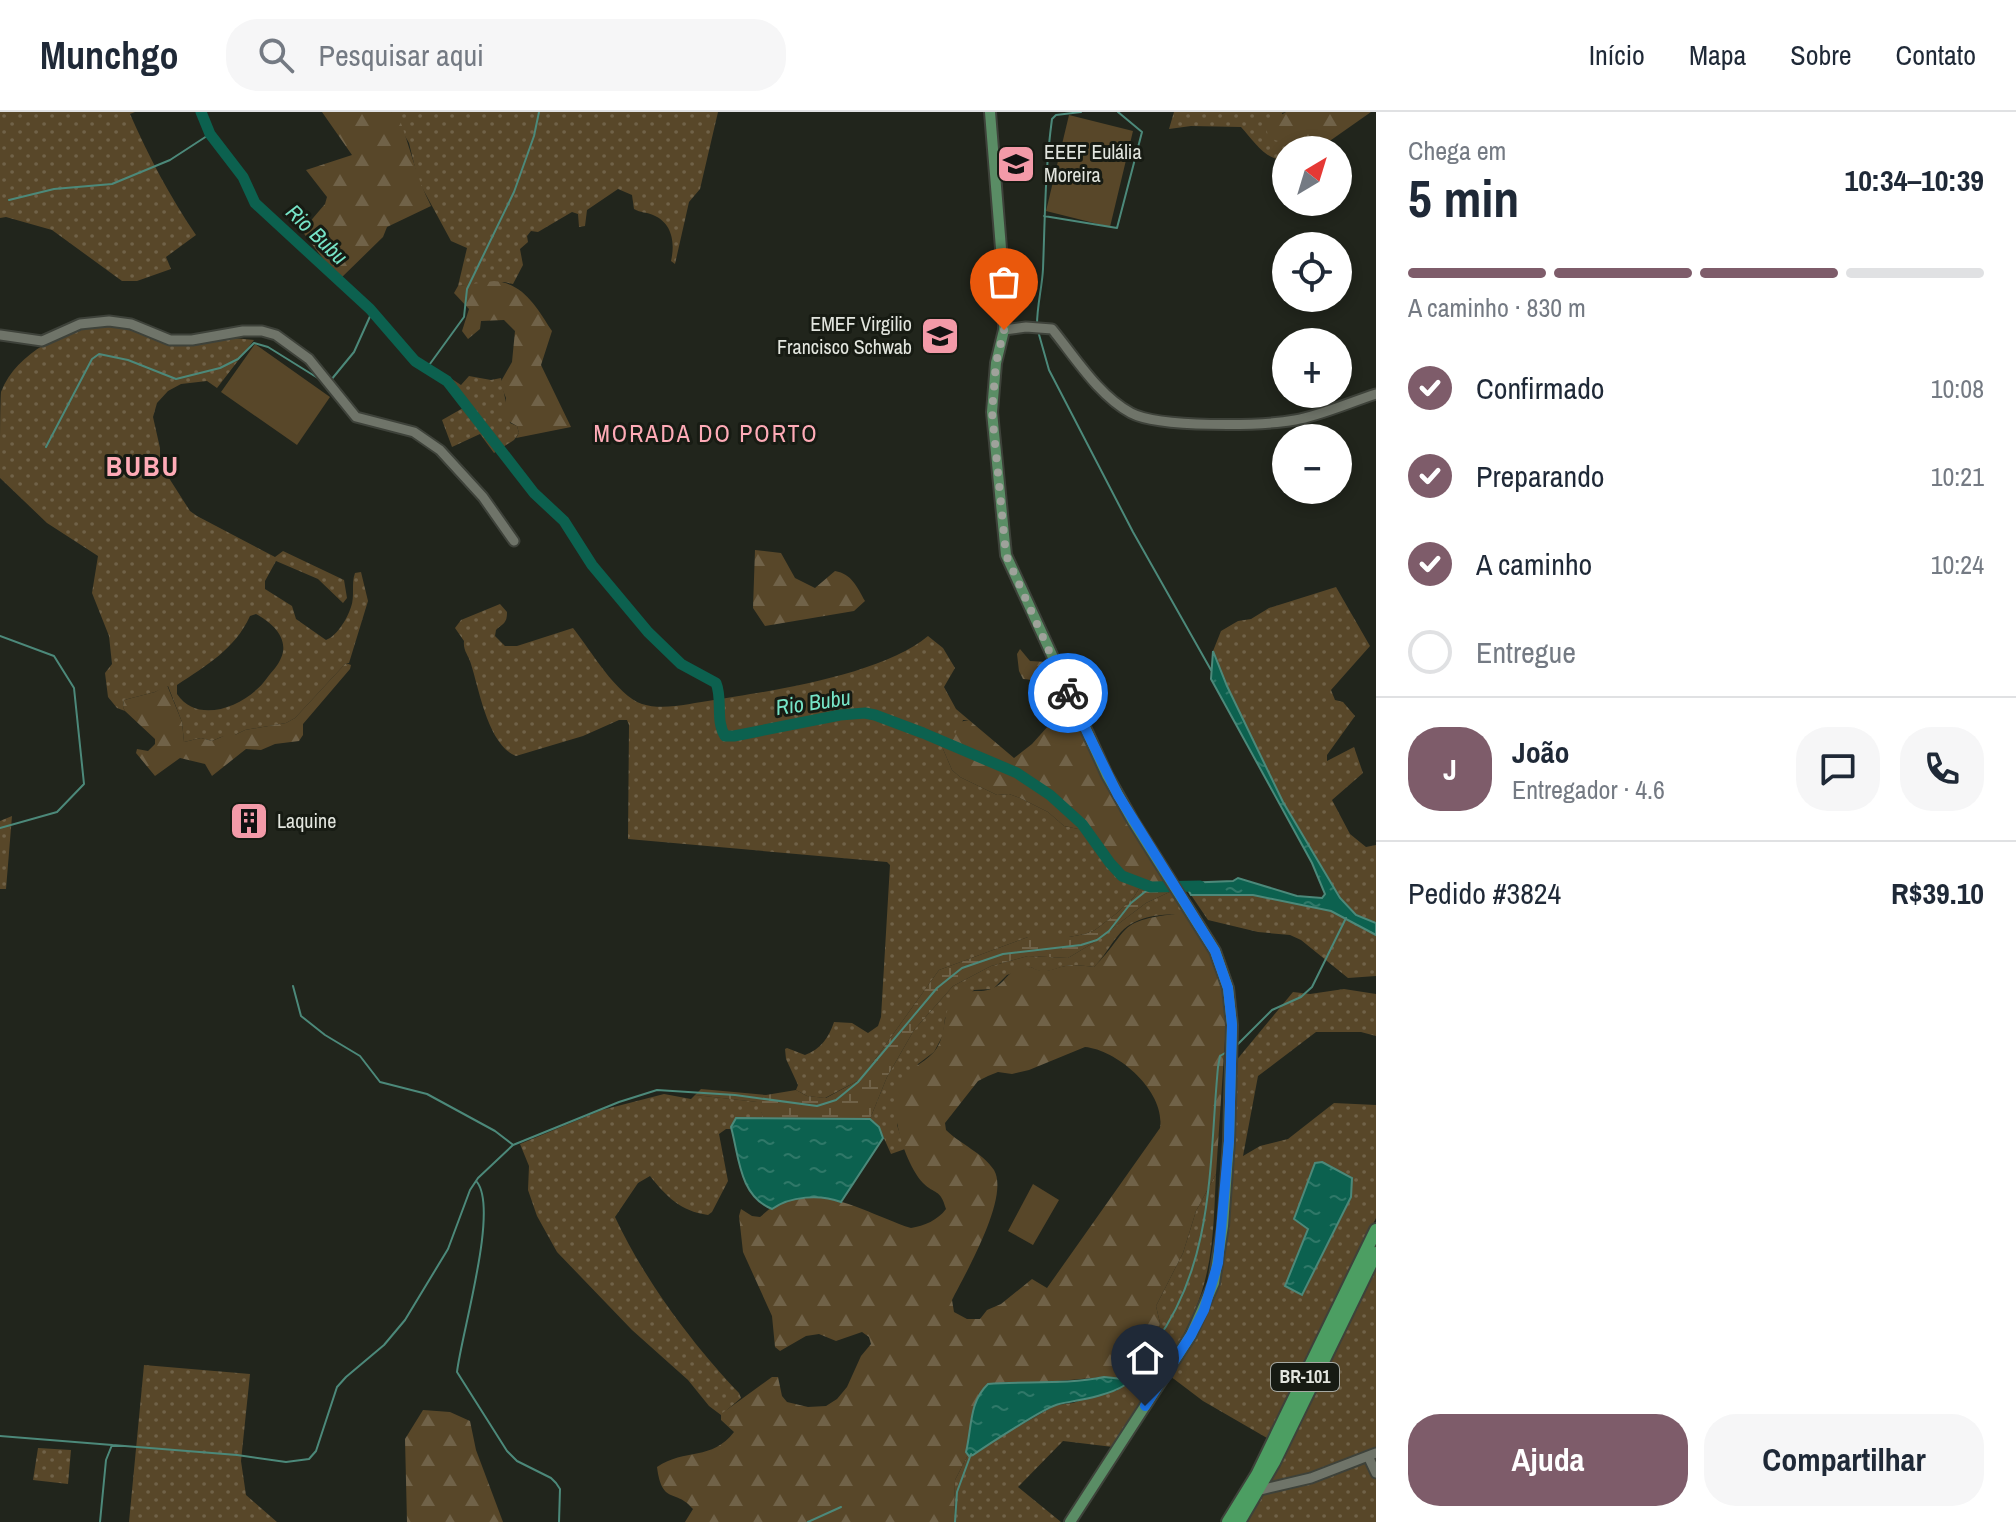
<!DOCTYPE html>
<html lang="pt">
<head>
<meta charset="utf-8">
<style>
	:root { --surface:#fff; --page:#f6f6f7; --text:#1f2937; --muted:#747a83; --line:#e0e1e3; --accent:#7e5c6a }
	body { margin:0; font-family:"Archivo Narrow",sans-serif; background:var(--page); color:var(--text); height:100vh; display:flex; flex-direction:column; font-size:30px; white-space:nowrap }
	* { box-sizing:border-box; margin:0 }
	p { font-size:26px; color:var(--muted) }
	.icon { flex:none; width:44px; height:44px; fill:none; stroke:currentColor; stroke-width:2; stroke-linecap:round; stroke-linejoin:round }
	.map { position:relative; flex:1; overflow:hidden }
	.details { display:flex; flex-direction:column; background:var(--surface); width:640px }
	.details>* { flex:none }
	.needle { width:52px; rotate:38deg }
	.fabs { position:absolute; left:1272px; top:24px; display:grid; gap:16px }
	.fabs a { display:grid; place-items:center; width:80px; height:80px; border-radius:50%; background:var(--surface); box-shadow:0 4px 12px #0003; font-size:40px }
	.pin { position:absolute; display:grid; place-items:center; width:68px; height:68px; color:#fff; margin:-82px -34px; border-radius:50% 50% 50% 0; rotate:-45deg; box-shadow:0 0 8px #0007 }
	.pin .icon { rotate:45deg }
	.courier { position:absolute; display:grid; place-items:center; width:80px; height:80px; margin:-40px; border:6px solid #1a73e8; border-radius:50%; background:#fff; color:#222; box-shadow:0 2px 10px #0007 }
	.overview em { font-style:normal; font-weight:700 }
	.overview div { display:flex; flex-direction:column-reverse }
	.overview { display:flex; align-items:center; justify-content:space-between; height:136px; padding:0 32px }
	h1 { font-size:52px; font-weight:700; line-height:60px }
	.bar { display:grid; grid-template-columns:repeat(4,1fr); gap:12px 8px; align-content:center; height:96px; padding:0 32px }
	.bar i { height:10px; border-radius:6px; background:var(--line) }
	.bar .active { background:var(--accent) }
	.bar p { grid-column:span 4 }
	.line { display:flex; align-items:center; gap:20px; padding:0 32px; border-top:2px solid var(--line) }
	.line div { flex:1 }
	.round { display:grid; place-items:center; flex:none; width:84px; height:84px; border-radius:32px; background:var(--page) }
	ol { padding:0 32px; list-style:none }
	li { display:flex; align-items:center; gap:24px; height:88px }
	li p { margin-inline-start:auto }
	li .icon { padding:8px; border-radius:50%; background:var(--accent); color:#fff; stroke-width:4 }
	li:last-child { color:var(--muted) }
	li i { width:44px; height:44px; border:4px solid var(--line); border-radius:50% }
	.cta { display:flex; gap:16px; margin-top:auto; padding:16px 32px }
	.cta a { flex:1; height:92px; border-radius:32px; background:var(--accent); color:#fff; font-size:32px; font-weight:700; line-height:92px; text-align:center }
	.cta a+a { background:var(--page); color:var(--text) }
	header { display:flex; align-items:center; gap:48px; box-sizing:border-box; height:112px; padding:0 40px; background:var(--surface); border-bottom:2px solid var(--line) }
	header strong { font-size:38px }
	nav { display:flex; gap:44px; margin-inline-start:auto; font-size:28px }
	.search { width:560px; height:72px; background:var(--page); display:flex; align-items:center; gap:20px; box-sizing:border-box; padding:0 28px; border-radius:32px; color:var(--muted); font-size:30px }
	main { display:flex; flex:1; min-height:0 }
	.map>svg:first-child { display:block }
	.grass { fill:url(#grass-dots); fill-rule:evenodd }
	.forest { fill:url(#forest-firs); fill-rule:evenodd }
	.wetland { fill:url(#wetland-marsh) }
	.pitch { fill:#584729 }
	.water { fill:url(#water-ripples); stroke:#4c897a; stroke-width:2 }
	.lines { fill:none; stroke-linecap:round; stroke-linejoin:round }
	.stream { stroke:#4c897a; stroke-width:2 }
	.river { stroke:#0c614f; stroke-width:11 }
	.secondary-casing { stroke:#3e423a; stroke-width:13 }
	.primary-casing { stroke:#3e423a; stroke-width:14 }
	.highway-casing { stroke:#3e423a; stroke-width:16 }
	.secondary { stroke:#6f7469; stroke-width:9 }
	.primary { stroke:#5a8d65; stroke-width:10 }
	.highway { stroke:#4c9e62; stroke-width:12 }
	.done { stroke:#9fa29b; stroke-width:8; stroke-dasharray:0 14.4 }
	.route { stroke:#1a73e8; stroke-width:10 }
	.labels { text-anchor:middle; stroke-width:6; stroke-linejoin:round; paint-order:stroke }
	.shield { fill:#171b13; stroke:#a6a9a2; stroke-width:2 }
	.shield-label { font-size:18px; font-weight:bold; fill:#e3e6df }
	.poi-label { font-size:20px; fill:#e3e6df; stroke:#171b13; text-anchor:start }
	.water-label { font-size:22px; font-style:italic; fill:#76e4c7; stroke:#171b13 }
	.quarter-label { font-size:24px; letter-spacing:2px; fill:#ffabb7; stroke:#171b13 }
	.district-label { font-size:28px; font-weight:bold; letter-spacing:2px; fill:#ffabb7; stroke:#171b13 }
</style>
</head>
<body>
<header>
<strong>Munchgo</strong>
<div class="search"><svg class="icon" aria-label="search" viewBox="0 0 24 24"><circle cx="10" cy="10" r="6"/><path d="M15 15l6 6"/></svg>Pesquisar aqui</div>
<nav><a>Início</a><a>Mapa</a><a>Sobre</a><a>Contato</a></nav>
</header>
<main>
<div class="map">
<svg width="1376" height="1410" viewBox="0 0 1376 1410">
	<defs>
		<pattern id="grass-dots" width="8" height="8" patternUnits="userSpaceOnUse" patternTransform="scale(2)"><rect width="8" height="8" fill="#584729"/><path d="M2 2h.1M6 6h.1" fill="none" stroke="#706248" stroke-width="1.8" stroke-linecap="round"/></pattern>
		<pattern id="forest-firs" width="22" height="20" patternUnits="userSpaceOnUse" patternTransform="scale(2)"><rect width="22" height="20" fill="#584729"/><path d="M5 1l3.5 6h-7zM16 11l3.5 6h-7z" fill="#706248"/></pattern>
		<pattern id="wetland-marsh" width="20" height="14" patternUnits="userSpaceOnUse" patternTransform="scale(2)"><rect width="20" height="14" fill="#584729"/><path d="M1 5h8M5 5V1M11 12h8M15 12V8" fill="none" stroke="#706248"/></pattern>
		<pattern id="water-ripples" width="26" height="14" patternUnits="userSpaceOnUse" patternTransform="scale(2)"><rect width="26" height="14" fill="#0c614f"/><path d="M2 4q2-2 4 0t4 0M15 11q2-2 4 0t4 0" fill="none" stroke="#2f7868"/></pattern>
	</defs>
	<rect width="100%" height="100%" fill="#21251c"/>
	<!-- grass -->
	<path class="grass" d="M0 0H135L130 2C149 45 170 85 196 123L166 145 171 157 137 169H122L52 118 6 105 0 106Z
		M391 0H718L700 77 689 90 675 152 671 149C675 132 673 111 653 103 646 100 641 101 634 97L632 83 618 77 587 98 585 114 579 115 578 102 572 100 538 120 531 119 527 124 528 130 520 137 523 153 513 172 504 170 458 174 467 136 451 129 418 68 409 31Z
		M1174 0H1286L1282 1 1291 33 1301 30 1302 32 1295 38H1286V47C1267 51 1253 28 1241 15L1191 14 1169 17Z
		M104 209 167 231 190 234 224 225 254 228 217 276 207 269 181 272 168 279 157 291 153 305 160 336V352L190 399 197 404 275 445 283 439 344 468 347 486 343 491 318 467 276 449 265 469V477L292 494 296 507 326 528C337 524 347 507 351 495 355 484 351 471 355 461L361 460 368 489 349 551H346L295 606 286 611 245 618 235 623 221 625 212 629 201 626 184 630 182 610 168 574 155 580 124 588 123 595 125 599 117 596 108 585 105 561 112 552 109 524 92 481 98 444 47 411 0 366C0 350 0 290 1 280 17 239 65 219 104 209ZM256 502C271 510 290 526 281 546 278 554 272 559 267 566 249 592 199 615 177 582V573C207 553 235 537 250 504Z
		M440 259 461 273 469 264 491 268 501 266 510 311 517 314 519 321 514 328 494 341 480 322 452 335 442 308 463 296Z
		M1336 475 1370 534 1331 578 1335 588 1343 590 1355 604 1327 643V649L1354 635 1363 661 1332 688 1350 722 1366 735 1376 733V811L1356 803 1340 786 1283 690 1227 574 1213 539 1221 519 1238 509 1251 507 1269 496Z
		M500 492 507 500C507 512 503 511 496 518L495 524 505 534H517L573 516C590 537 616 583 642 592 664 599 691 591 714 588 772 579 884 562 928 524L943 536 955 556 944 575 956 597 969 608H963L955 626 951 629 945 626 943 637 952 658 960 665 997 683 1009 682 1020 686 1048 700 1064 714 1088 719 1097 727 1108 747 1132 768 1142 772 1134 785 1117 801 1095 818 1085 822 1069 825H1028L939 858 861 967 825 986 807 984 796 978 798 973 786 947 785 937 787 936 805 943C821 937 829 925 834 910L852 911 868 921 878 914 881 905 890 753 887 750 628 727 629 613 627 608H619L583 624 516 644C488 633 479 577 471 552 468 542 463 539 464 529L455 516 461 508Z
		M12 704 6 777H0V709Z
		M1176 777 1193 802C1169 802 1139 801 1121 820 1111 831 1105 844 1094 855 1087 854 1079 853 1072 853 1057 854 1045 865 1031 855L1007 863 993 877 974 878 945 906 943 923 934 940 918 952 897 1013 905 1037 891 1042 879 1015 870 1007 887 965 914 918 953 874 991 854 1028 844 1068 846 1093 831 1146 791Z
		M1191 783H1253L1331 799 1376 823V864L1348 866 1301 828 1290 823 1258 820 1208 808Z
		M1344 877 1376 882V924L1361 920H1316L1258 964 1243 1044 1260 1034 1288 1027 1334 991 1376 993V1106L1267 1326 1203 1289 1170 1264 1214 1182 1235 950 1293 880 1310 882ZM1351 1085 1302 1183 1285 1174 1308 1116Z
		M664 982 691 987 695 983 758 990 764 1007 736 1006 732 1017H726L719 1022 728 1069 712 1100 708 1103C680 1099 666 1084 650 1064L638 1071 615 1105C643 1166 693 1233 739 1281L741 1286 721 1303 709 1294 688 1268 632 1218 557 1140 537 1104 528 1078 529 1054 520 1032 602 998Z
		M1216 1062C1214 1101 1214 1141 1202 1179 1184 1235 1144 1285 1113 1335L1063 1329 1018 1375 1061 1410H954L955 1368 968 1343 1056 1293 1073 1291 1106 1279H1116L1125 1271 1123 1267 1144 1257 1155 1239 1160 1211 1156 1194 1183 1141 1196 1099Z
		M1376 1155V1410H1247L1300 1311Z
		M144 1253 250 1262 241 1349 246 1383 277 1410H129Z
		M38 1336 71 1338 68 1372 33 1368Z"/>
	<!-- forest -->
	<path class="forest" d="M322 0H391L398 3C410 34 416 65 431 94L387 115 383 125 339 168 302 119 325 92 327 85 306 58 352 43Z
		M1286 0H1371L1324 33 1310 28 1291 33 1268 26 1266 12Z
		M494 169C524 171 537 196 552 219L541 253 571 315 516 326 519 321 517 314 506 308 504 302 506 286 500 271 512 250 515 219 504 208 481 209 480 217 468 227 462 219 469 197 454 181 458 174Z
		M755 438 781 441 795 466 815 476 835 459C852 462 857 475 865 489L854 499 765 514 753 496Z
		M1020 537 1030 549 1047 550 1126 708 1169 767 1152 774 1132 768 1119 759 1088 719 1064 714 1048 700 1020 686 1009 682 997 683 960 665 952 658 940 630 942 626 951 629 954 626 959 610 969 608 1014 646 1032 632 1058 603 1057 593H1051L1041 586 1045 578C1041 568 1032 568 1023 567L1019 559 1017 542Z
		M346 551 351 553 350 557 303 612V623L299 629 275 632 261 638 246 637 212 664 205 652 180 646 155 664 136 641 137 637 148 639 155 632V627L125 599 123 595 124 588 155 580 167 573 182 610 184 630 201 626 212 629 226 623H235L245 618 286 611 295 606Z
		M1175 802H1193L1221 860 1227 898 1216 1062 1196 1099 1183 1141 1156 1194 1160 1211 1155 1239 1144 1257 1123 1267 1104 1265 1023 1272 1008 1270 988 1273 973 1297V1310L966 1340 968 1343 955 1368 954 1410H685L693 1397C676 1376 662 1394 657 1355 685 1336 712 1349 734 1320L721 1308V1302L772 1265H778L782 1284 787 1290 808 1295 826 1294 837 1287 847 1275 861 1244 871 1232 869 1225 862 1220 836 1229 819 1222 806 1224 780 1239 775 1235 772 1204 743 1140 739 1104 741 1097 752 1104 760 1105C765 1101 770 1096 775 1093 819 1069 870 1103 911 1116 924 1114 938 1108 946 1097 940 1076 935 1083 923 1071 910 1057 900 1029 897 1010 895 998 893 984 898 973 906 957 922 953 934 940 948 924 940 899 956 885 967 875 978 882 991 877 1010 870 1002 858 1031 855 1046 864 1057 854 1072 853 1079 853 1087 854 1094 855 1131 818 1115 809 1175 802ZM1085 935C1118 938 1166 980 1160 1016L1047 1176 1032 1167 1001 1192 987 1198 980 1207H967L954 1200 952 1188C965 1162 1010 1085 994 1058 983 1041 960 1032 946 1018L945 1011 978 969 988 964 998 960 1012 962 1029 958Z
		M423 1298 450 1300 470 1309 476 1338 503 1410H407L405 1327Z"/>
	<!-- wetland -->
	<path class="wetland" d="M1169 767 1176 777 1146 791 1093 831 1068 846 1028 844 991 854 953 874 914 918 887 965 870 1007H764L757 990 695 983 701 977 766 983 796 978 807 984 826 986 861 967 939 858 1028 825H1069L1085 822 1095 818 1117 801 1134 785 1142 772 1152 774Z"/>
	<!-- pitch -->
	<path class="pitch" d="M1069 3 1133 19 1110 115 1046 99Z
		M255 232 330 285 297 333 221 280Z
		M1033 1072 1059 1088 1033 1133 1008 1119Z"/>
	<!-- water -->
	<path class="water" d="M1213 539 1227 574 1283 690 1340 786 1356 803 1376 811V823L1331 799 1253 783H1191L1184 771 1233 769 1238 766 1297 784 1322 786 1325 782 1312 751 1211 567Z
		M736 1006 870 1007 879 1015 883 1026 841 1090C820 1082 790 1084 772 1097 739 1084 739 1044 731 1015Z
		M1322 1050 1352 1066 1351 1085 1302 1183 1285 1174 1308 1117 1294 1107 1315 1051Z
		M1104 1265 1123 1267 1125 1273C1108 1284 1079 1288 1059 1292 1047 1294 986 1334 973 1343L969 1344 966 1340C972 1315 969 1290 988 1272 1026 1269 1066 1273 1104 1265Z"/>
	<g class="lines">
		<!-- stream -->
		<path class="stream" d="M9 88 54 77 112 72 170 48 210 22
			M1044 104 1117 116 1142 20 1118 0
			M1037 213C1037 193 1042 176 1043 157 1045 106 1045 58 1052 7L1056 3 1081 0
			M1038 219 1049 258 1133 420 1211 558
			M427 256 464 205 467 177 514 80 534 24 539 0
			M331 268 354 240 372 200
			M46 335 92 247 99 242 128 248 176 267 220 256 238 247 254 231 268 235 321 268
			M0 524 54 544 74 576 84 672 57 700 0 716
			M293 874 301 904 325 923 360 944 380 970 427 982 495 1019 512 1032
			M1237 933 1272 898 1301 885 1312 875 1346 806
			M477 1070C499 1098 461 1223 457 1260L507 1339 517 1349 551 1366 556 1371 560 1377 559 1410
			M1124 1268C1136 1258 1146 1243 1155 1231 1215 1149 1209 1050 1218 955L1220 944 1225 941
			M0 1324 237 1343 286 1350 309 1347 316 1339 337 1275 346 1265 384 1233 405 1208 448 1137 470 1078 478 1066 513 1033 619 990 657 978 735 983 817 994 836 988 858 970 937 876 962 856 1003 842 1081 833 1097 828 1109 819 1131 791 1151 775
			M100 1410 106 1348 112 1333
			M808 1410 841 1395
			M955 1410 957 1380 971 1342"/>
		<!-- river -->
		<path class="river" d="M201 0 210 22 243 65 255 91 370 197 415 249 447 269 534 381 564 409 592 453 648 520 681 552 716 571C723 588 715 608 725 624H734L840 603 865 601 875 603 923 621 1017 661 1050 683 1082 712 1110 751 1122 764 1151 775 1200 774"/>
		<!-- secondary casing -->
		<g class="secondary-casing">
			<path id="secondary" d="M1004 218 1026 215 1052 217C1075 245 1098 283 1131 301 1159 316 1262 314 1295 308 1319 304 1351 290 1376 282
				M0 223 42 229 80 212 109 209 131 212 170 228H192L243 219H262L276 223 309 247 356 305 414 320 440 338 483 385 514 429
				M1368 1344 1376 1361
				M1260 1378 1311 1366 1376 1341"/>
		</g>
		<!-- primary casing -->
		<g class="primary-casing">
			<path id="primary" d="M990 0 1005 186 1004 218 996 251 992 300 1006 443 1107 663 1133 709 1215 839 1228 876 1232 913 1229 1029 1223 1114 1214 1171 1191 1223 1070 1410"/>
		</g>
		<!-- highway casing -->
		<g class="highway-casing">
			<path id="highway" d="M1228 1410 1257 1363 1376 1118
				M1239 1410 1274 1350 1376 1141"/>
		</g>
		<!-- secondary -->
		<use href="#secondary" class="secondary"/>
		<!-- primary -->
		<use href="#primary" class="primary"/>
		<!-- highway -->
		<use href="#highway" class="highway"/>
	</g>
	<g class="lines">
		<!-- done -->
		<path class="done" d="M1004 218 996 251 992 300 1006 443 1068 581"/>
		<!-- route -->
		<path class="route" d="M1068 581 1118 683 1215 839 1228 876 1232 913 1229 1029 1218 1151 1204 1198 1191 1223 1145 1294"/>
	</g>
	<!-- icons -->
	<defs>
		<g id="school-square" transform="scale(2)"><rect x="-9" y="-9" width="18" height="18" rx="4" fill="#f39aa8" stroke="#171b13"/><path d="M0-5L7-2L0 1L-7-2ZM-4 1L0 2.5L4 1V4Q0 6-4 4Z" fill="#111"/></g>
		<g id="building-square" transform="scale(2)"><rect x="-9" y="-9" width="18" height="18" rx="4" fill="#f39aa8" stroke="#171b13"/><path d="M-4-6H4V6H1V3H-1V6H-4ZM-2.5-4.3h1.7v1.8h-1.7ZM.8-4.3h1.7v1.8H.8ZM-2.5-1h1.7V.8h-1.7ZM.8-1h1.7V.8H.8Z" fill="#111"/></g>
	</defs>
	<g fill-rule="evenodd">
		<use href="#school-square" x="1016" y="52"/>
		<use href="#school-square" x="940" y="224"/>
		<use href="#building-square" x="249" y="709"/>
	</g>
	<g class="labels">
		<!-- shield labels -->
		<rect class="shield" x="1271" y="1251" width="68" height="28" rx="6"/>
		<g class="shield-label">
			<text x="1305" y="1271">BR-101</text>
		</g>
		<!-- poi labels -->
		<g class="poi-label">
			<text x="1044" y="47">EEEF Eulália<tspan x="1044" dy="23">Moreira</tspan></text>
			<text x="912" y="219" text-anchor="end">EMEF Virgilio<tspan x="912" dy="23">Francisco Schwab</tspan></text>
			<text x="277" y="716">Laquine</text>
		</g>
		<!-- water labels -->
		<g class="water-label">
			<text transform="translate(317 122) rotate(44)" y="8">Rio Bubu</text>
			<text transform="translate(813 590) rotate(-8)" y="8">Rio Bubu</text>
		</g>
		<!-- quarter labels -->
		<g class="quarter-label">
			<text x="706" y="330">MORADA DO PORTO</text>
		</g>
		<!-- district labels -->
		<g class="district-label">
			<text x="143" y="364">BUBU</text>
		</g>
	</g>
</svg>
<div class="fabs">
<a><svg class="needle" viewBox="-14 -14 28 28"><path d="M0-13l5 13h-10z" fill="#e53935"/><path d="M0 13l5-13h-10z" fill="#747a83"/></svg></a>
<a><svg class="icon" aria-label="locate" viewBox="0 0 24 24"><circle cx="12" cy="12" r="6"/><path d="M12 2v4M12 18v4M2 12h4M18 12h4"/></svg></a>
<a>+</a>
<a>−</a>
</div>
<div class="pin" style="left:1004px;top:218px;background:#ea580c"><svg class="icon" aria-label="bag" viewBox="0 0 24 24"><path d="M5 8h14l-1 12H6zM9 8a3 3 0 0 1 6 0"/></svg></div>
<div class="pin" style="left:1145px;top:1294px;background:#1f2937"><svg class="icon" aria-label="home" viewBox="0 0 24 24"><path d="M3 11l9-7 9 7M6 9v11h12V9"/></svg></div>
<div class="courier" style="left:1068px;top:581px"><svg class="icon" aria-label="bike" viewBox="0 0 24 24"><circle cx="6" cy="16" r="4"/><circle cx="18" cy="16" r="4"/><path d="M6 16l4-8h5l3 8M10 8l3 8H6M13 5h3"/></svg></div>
</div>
<section class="details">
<div class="overview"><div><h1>5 min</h1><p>Chega em</p></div><em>10:34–10:39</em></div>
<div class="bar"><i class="active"></i><i class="active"></i><i class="active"></i><i></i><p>A caminho · 830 m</p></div>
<ol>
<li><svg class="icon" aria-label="check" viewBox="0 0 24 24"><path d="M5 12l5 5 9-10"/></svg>Confirmado<p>10:08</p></li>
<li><svg class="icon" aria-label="check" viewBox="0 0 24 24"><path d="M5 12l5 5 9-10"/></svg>Preparando<p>10:21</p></li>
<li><svg class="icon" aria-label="check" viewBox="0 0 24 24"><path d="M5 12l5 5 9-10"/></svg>A caminho<p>10:24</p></li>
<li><i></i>Entregue</li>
</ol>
<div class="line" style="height:144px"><b class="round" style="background:var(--accent);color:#fff">J</b><div><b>João</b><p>Entregador · 4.6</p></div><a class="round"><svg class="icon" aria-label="chat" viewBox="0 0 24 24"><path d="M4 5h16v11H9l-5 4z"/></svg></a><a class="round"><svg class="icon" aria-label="phone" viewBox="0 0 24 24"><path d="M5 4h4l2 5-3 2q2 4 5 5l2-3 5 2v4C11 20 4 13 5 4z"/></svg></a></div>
<div class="line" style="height:104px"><div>Pedido #3824</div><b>R$39.10</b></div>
<div class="cta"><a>Ajuda</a><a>Compartilhar</a></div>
</section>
</main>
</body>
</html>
